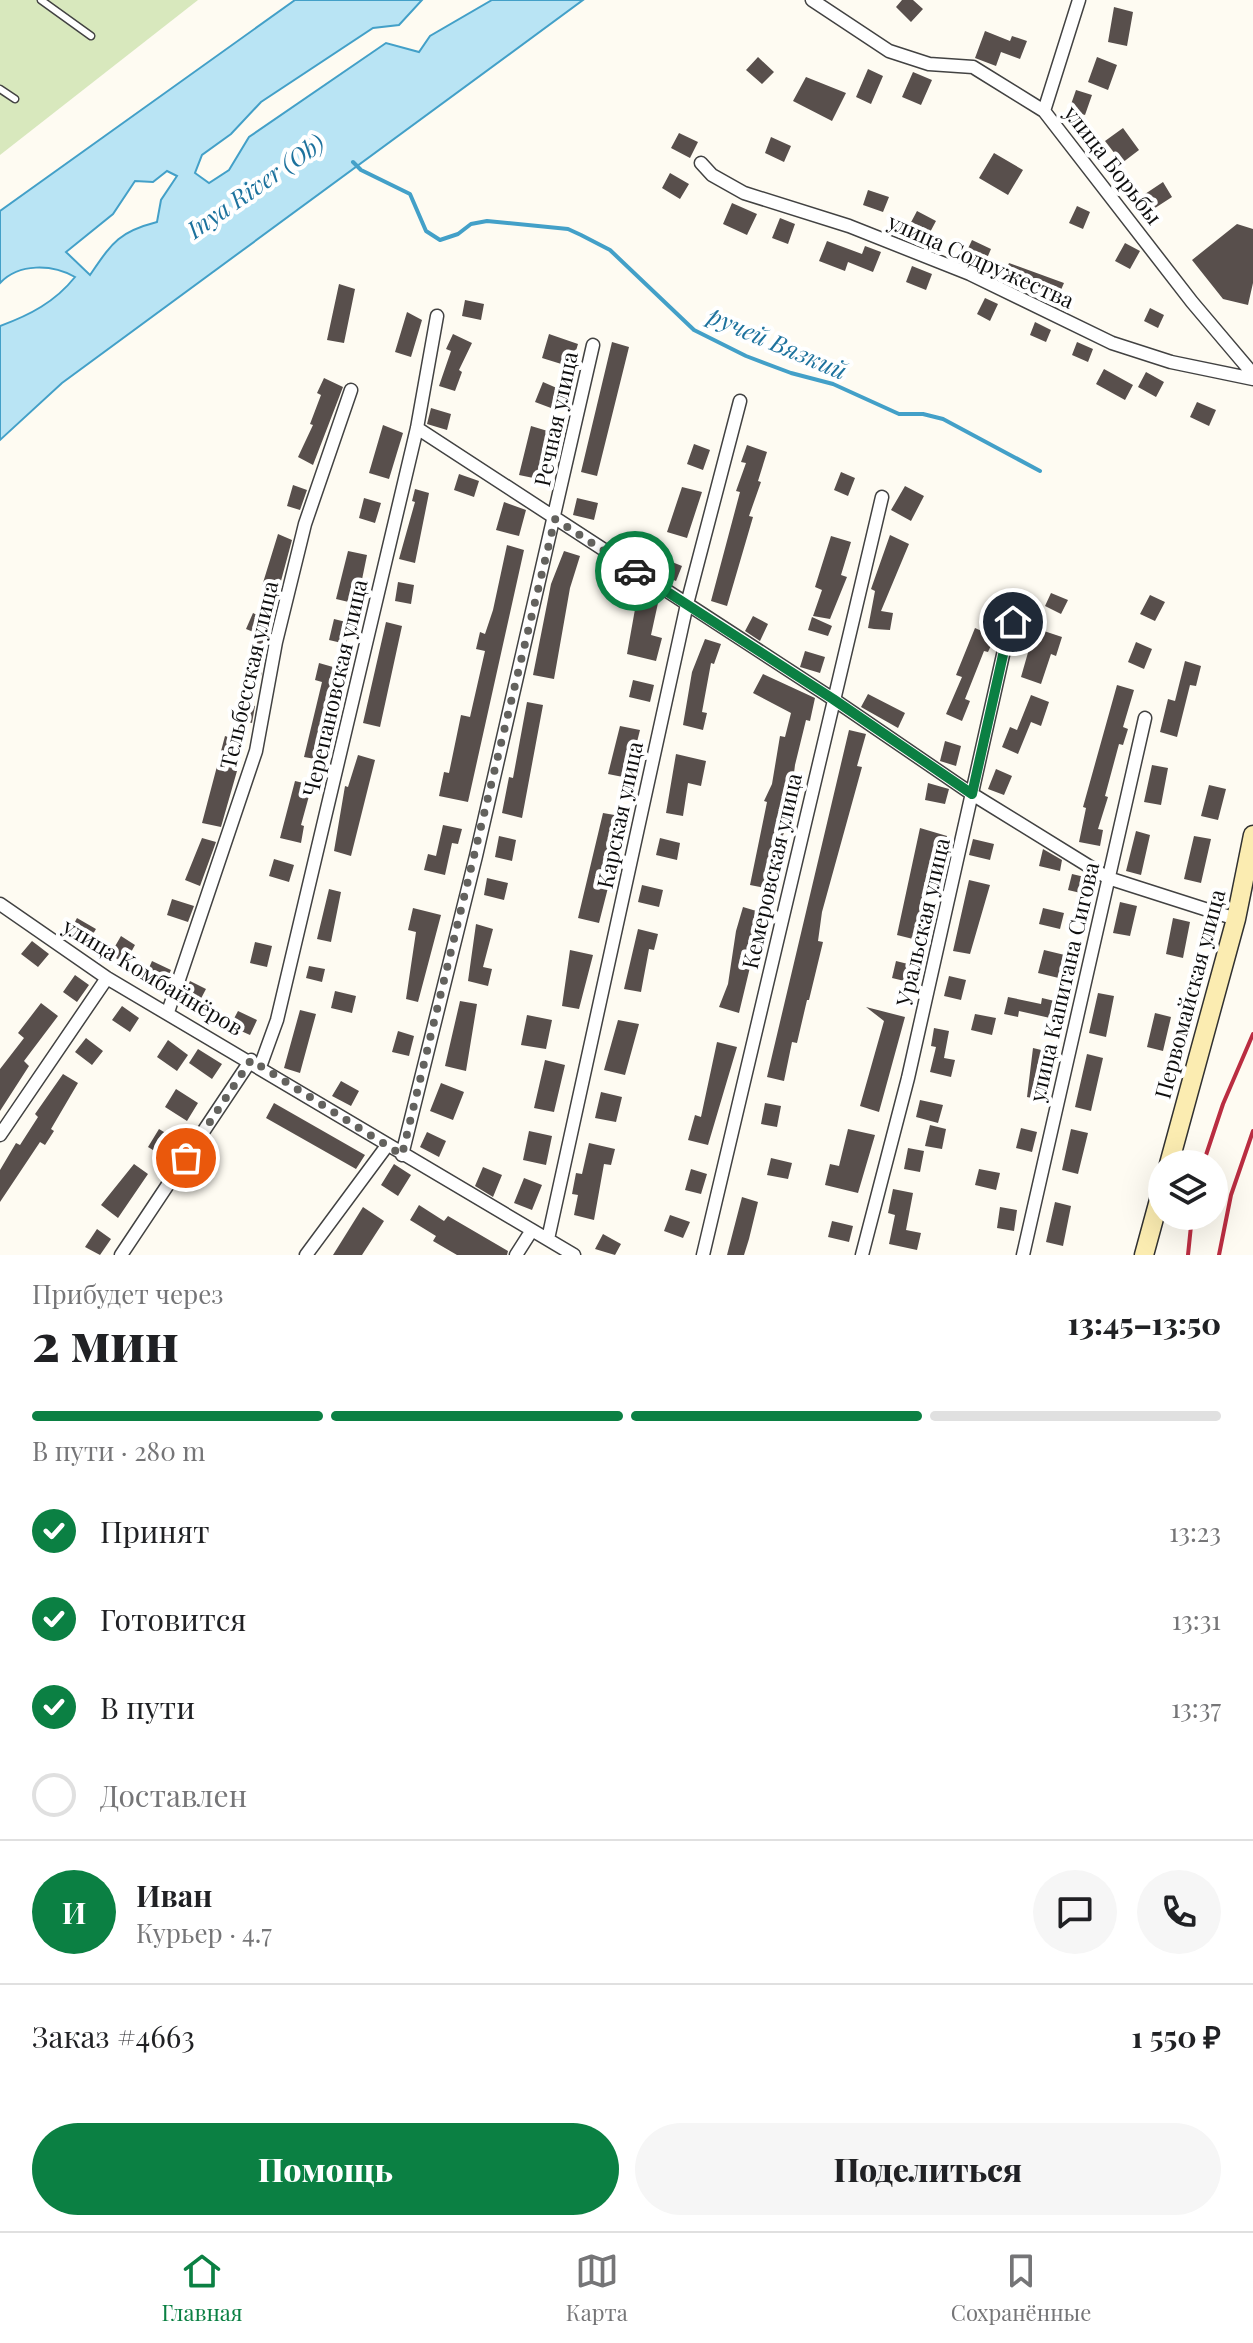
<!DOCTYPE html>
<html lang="ru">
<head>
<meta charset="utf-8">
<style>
	:root { --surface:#fff; --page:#f6f6f6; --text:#202124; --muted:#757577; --line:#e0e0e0; --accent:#0b8043 }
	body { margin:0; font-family:"Playfair Display",serif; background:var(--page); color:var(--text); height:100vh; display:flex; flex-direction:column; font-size:30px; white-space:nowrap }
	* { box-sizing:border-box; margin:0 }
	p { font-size:26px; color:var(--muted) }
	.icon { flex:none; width:44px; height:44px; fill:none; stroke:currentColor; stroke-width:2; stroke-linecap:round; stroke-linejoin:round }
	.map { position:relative; height:1255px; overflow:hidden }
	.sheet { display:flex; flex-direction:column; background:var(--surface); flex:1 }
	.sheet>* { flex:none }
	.fabs { position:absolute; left:1148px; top:1150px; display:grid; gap:16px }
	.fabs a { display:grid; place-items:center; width:80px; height:80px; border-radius:50%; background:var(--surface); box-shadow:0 8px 32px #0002; font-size:40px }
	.pin { position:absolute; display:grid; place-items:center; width:68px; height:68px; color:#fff; margin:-34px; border:4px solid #fff; border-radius:50%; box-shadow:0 2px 8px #0007 }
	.courier { position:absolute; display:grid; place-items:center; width:80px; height:80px; margin:-40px; border:6px solid #0b8043; border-radius:50%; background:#fff; color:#222; box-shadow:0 2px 10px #0007 }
	.overview em { font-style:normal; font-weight:800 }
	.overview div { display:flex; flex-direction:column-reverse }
	.overview { display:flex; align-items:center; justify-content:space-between; height:136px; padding:0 32px }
	h1 { font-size:52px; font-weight:800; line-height:60px }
	.bar { display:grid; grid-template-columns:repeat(4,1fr); gap:12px 8px; align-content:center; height:96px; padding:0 32px }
	.bar i { height:10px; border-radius:6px; background:var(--line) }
	.bar .on { background:var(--accent) }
	.bar p { grid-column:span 4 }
	.line { display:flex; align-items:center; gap:20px; padding:0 32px; border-top:2px solid var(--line) }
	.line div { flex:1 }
	.round { display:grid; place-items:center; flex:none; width:84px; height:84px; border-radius:42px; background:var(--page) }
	ol { padding:0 32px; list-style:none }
	li { display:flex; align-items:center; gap:24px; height:88px }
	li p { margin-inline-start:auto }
	li .icon { padding:8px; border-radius:50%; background:var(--accent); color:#fff; stroke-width:4 }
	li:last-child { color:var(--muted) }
	li i { width:44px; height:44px; border:4px solid var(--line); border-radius:50% }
	.primary-button { display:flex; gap:16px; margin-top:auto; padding:16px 32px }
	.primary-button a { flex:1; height:92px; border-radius:48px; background:var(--accent); color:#fff; font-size:32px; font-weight:800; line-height:92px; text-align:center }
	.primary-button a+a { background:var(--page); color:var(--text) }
	.menu { display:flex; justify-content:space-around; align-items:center; height:112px; border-top:2px solid var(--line); background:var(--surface); font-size:22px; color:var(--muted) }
	.menu a { display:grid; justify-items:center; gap:4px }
	.menu .on { color:var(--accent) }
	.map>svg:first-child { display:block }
	.green { fill:#d8e8bd }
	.water { fill:#b9e4f4; stroke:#43a0c8; stroke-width:2; fill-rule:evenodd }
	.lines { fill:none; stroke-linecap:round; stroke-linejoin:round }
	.stream { stroke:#43a0c8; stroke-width:4 }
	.building { fill:#584f4c }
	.lane-casing { stroke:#424242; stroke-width:9 }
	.street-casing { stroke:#424242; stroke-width:15 }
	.secondary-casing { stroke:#313131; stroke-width:21 }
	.lane { stroke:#fff; stroke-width:6 }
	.street { stroke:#fff; stroke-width:12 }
	.secondary { stroke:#fbecb1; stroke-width:18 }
	.rail { stroke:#ba2d41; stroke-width:4 }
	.done { stroke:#63625e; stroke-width:8; stroke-dasharray:0 14.4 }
	.route { stroke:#0b8043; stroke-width:10 }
	.labels { text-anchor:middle; stroke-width:8; stroke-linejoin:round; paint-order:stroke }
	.street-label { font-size:22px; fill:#0f0f0f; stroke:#fff }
	.water-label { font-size:24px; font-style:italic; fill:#1d729d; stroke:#fff }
</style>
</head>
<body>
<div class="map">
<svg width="1253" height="1255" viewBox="0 0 1253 1255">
	<rect width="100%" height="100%" fill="#fefbf2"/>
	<!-- green -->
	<path class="green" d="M0 0H198L0 155Z"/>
	<!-- water -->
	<path class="water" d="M295 0H422L399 25 373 28 261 102 231 134 202 155 195 173 209 183 229 170 249 137 386 43 419 52 430 36 492 0H583L62 383 0 440V326C30 315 55 302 75 277 52 264 19 263 0 283V211ZM167 171 177 176 161 200 157 222C118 232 112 243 90 275L66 252 113 214 135 181 153 182Z"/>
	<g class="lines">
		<!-- stream -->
		<path class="stream" d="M353 162 361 170 410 194 426 231 440 240 458 234 471 224 487 221 568 229 581 235 610 250 694 330 746 356 791 373 833 384 899 414H923L943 419 1040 471"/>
	</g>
	<!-- building -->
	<path class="building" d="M902 0H913L923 9 911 22 896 7Z
		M1114 7 1133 12 1127 46 1108 42Z
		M985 31 1010 41 1012 36 1027 41 1020 59 1001 52 996 66 975 58Z
		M758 57 774 72 762 84 746 70Z
		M1097 57 1117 65 1108 90 1088 82Z
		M868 69 883 76 871 104 856 97Z
		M913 72 932 80 921 105 902 97Z
		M806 77 846 93 832 121 793 101Z
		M1076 90 1092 95 1085 115 1069 110Z
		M1123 128 1139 150 1122 163 1105 141Z
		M679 133 698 142 690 158 671 148Z
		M771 137 791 146 784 162 765 153Z
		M994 153 1023 170 1008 195 979 178Z
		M670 173 689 184 680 199 662 188Z
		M1163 182 1172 197 1155 208 1145 194Z
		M868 190 889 197 883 212 863 205Z
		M732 203 757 214 747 235 723 224Z
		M1077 206 1090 212 1083 229 1069 223Z
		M917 211 936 221 928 236 909 226Z
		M780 218 795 224 788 244 772 238Z
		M1237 224 1253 229V283L1248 305 1223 299 1192 260Z
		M972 240 991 249 984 265 965 255Z
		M827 241 862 254 865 246 881 252 873 272 848 262 845 271 819 261Z
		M1125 243 1140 251 1130 269 1115 261Z
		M1009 263 1064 283 1057 299 1003 277Z
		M912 266 932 274 926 290 906 282Z
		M339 284 355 289 344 343 327 340Z
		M985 298 998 304 990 321 977 314Z
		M465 300 484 304 481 320 462 316Z
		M1150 308 1164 315 1158 328 1144 321Z
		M407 312 422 320 411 357 395 352Z
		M1035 322 1051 330 1046 342 1030 335Z
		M453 334 472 343 459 370 462 372 455 391 439 386 451 351 446 349Z
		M549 334 578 344 571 367 542 358Z
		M612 342 629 347 597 476 581 472Z
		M1077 342 1093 349 1088 362 1072 355Z
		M1104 369 1133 385 1125 400 1096 384Z
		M1146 372 1164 382 1156 397 1138 387Z
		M324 378 343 387 313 465 298 457 313 425 310 424 321 395 317 393Z
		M543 382 559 389 551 408 535 402Z
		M1197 402 1216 410 1209 426 1190 417Z
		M431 408 451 414 447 430 427 424Z
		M383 425 403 433 389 479 369 473Z
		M531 426 551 432 543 480 519 475Z
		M694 444 710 450 703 470 687 464Z
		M747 445 767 452 758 481 761 482 749 516 753 517 727 606 711 601 740 492 736 491 746 463 741 462Z
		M841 472 855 478 848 496 834 490Z
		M459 474 479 481 474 497 454 490Z
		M293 485 307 490 300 510 287 506Z
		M905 486 924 496 911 521 891 510Z
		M682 487 702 492 687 538 667 532Z
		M415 489 429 493 415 563 399 559 415 502 412 501Z
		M364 498 381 503 375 523 359 518Z
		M577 498 598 503 594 520 573 515Z
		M504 502 526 510 519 536 496 530Z
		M278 534 292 540 278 592 262 586Z
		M890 535 909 544 881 611 893 613 890 630 874 629 868 628 875 591 871 589Z
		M831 536 851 542 841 575 847 577 830 619 813 616 822 590 815 587Z
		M507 545 524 550 468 802 439 796 444 772 449 773 461 715 470 717 485 651 476 649 480 632 485 634 493 610Z
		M348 551 367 555 357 604 336 599Z
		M564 551 580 556 570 588 554 679 533 675 551 584Z
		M662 558 682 566 676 581 656 573Z
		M398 582 414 585 411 604 395 601Z
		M1051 593 1068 600 1061 614 1045 606Z
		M1150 595 1165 602 1155 621 1140 614Z
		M637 598 658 603 651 635 662 638 656 661 627 654Z
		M253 613 272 622 258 653 264 655 261 676 245 671 256 633 246 629Z
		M753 616 768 624 760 641 745 631Z
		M812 617 832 626 828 636 808 630Z
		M334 619 350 623 346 644 329 640Z
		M386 622 402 626 380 727 363 723Z
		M975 628 995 637 988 652 984 651 965 699 970 701 962 721 946 714 962 677 956 675Z
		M1035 628 1062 637 1056 656 1051 654 1041 684 1021 677Z
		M705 639 721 644 714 664 711 663 702 712 707 713 703 730 683 725 692 672Z
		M1136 642 1152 649 1144 669 1128 662Z
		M805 651 825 657 820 673 800 667Z
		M1185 661 1201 666 1196 686 1190 685 1177 737 1160 732 1168 699 1175 701Z
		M319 663 340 669 321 760 304 757 322 682 315 680Z
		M763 674 815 698 810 721 806 720 795 765 792 789 797 791 780 845 775 843 766 888 750 885 767 802 764 801 772 784 780 736 785 737 791 713 753 693Z
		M633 680 654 685 650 702 629 697Z
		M1117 685 1134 690 1123 727 1128 729 1123 745 1119 744 1105 796 1108 797 1098 829 1103 830 1100 846 1079 842 1086 808 1083 807Z
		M868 694 905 713 898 728 861 707Z
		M1031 695 1049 702 1041 726 1031 722 1018 754 1002 747 1010 727 1017 730Z
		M239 702 255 706 252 723 234 718Z
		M527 702 543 705 522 818 502 813 509 777 513 778Z
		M620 726 640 730 628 778 608 774Z
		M849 730 866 734 857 766 862 767 822 912 818 941 823 942 809 1000H807L797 1043 792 1042 784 1081 767 1077Z
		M225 736 245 743 221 827 202 823Z
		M945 741 961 746 956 766 940 761Z
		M676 754 706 761 701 786 688 783 683 816 666 813Z
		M358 755 375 760 351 856 334 851 345 786 348 787Z
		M1152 765 1168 768 1161 805 1144 802Z
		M996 769 1012 776 1004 795 988 789Z
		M295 781 312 785 301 825 304 826 301 843 280 838Z
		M928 783 949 789 945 804 925 800Z
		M1209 785 1226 789 1218 820 1201 816Z
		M603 813 626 817 599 923 578 918Z
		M443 825 462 829 458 844 452 843 445 875 424 870 428 854 436 856Z
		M920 828 947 836 942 856 935 855 917 940 897 935Z
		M1136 831 1150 835 1141 875 1126 871Z
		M499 836 516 840 512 861 495 857Z
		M1194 836 1211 839 1201 883 1184 879Z
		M202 838 216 842 200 886 185 880Z
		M660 838 680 843 677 860 656 855Z
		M973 839 994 844 990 860 969 855Z
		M1043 849 1062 860 1060 871 1039 866Z
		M274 859 294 865 289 882 269 876Z
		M1072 874 1093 879 1089 895 1068 890Z
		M487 878 508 883 504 900 484 895Z
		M969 880 990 885 970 954 953 951Z
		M642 885 663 890 659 907 638 902Z
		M329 889 341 892 331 942 317 939Z
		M172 899 194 906 188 922 167 915Z
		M1120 902 1137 906 1130 936 1113 933Z
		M743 907 763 913 739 1013 719 1007 728 984 736 931Z
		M413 908 441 915 418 1002 406 999 416 932 408 930Z
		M1043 908 1064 913 1060 929 1039 924Z
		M77 918 96 929 87 944 69 933Z
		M1173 918 1190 922 1183 958 1166 954Z
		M476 924 493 929 483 967 492 969 488 986 468 981Z
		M638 929 658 934 654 950 649 949 641 992 624 989Z
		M121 936 135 945 125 963 110 955Z
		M32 941 49 954 38 967 21 954Z
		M255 942 272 946 267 967 250 963Z
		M570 950 593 955 579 1009 562 1006Z
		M1044 950 1073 957 1067 980 1038 973Z
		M152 961 171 970 164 985 145 977Z
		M896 961 916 966 913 983 892 978Z
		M309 966 325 969 322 982 306 978Z
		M75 975 89 985 77 1002 63 992Z
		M949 976 966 980 961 1000 944 996Z
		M190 981 206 989 196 1008 181 1001Z
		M335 991 356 996 352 1013 331 1008Z
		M1098 993 1114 996 1106 1037 1089 1033Z
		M1008 997 1041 1004 1042 998 1063 1003 1059 1020 1019 1011 1018 1017 1004 1014Z
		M460 1001 477 1004 466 1071 445 1066Z
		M41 1003 58 1016 24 1061 29 1066 0 1111V1069L24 1038 18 1033Z
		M122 1006 139 1018 130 1032 112 1020Z
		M866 1007 905 1017 879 1112 860 1106 884 1021Z
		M300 1010 316 1014 300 1073 284 1068Z
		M238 1011 257 1020 250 1035 230 1026Z
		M1155 1013 1171 1017 1163 1051 1147 1047Z
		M975 1014 996 1018 992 1035 971 1030Z
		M527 1015 552 1020 546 1049 521 1045Z
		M618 1020 639 1024 625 1075 604 1070Z
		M934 1028 949 1031 944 1058 955 1060 951 1077 930 1072 936 1047 931 1046Z
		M398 1031 414 1036 409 1056 392 1052Z
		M86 1038 103 1051 92 1065 75 1052Z
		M168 1040 188 1055 177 1071 157 1057Z
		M717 1042 737 1047 708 1145 688 1140 695 1115 701 1117Z
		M1033 1048 1054 1053 1047 1101 1027 1097Z
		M198 1049 222 1064 212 1079 189 1063Z
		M1087 1054 1103 1058 1091 1111 1075 1107Z
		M545 1060 565 1065 554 1112 534 1108Z
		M63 1074 78 1083 51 1129 54 1131 45 1145 40 1142 0 1202V1170L16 1143 20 1145 38 1117 35 1114Z
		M341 1081 359 1091 351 1106 332 1096Z
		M441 1083 464 1092 453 1120 430 1111Z
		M176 1089 198 1103 187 1121 165 1107Z
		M601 1092 622 1097 616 1122 595 1118Z
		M920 1100 943 1105 938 1123 916 1117Z
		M274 1103 365 1155 356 1169 266 1118Z
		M765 1103 781 1106 777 1127 761 1124Z
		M930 1125 946 1129 942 1149 925 1146Z
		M1021 1128 1037 1132 1032 1152 1016 1148Z
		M159 1129 174 1138 163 1156 148 1147Z
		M848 1129 875 1135 858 1193 825 1185 830 1164 839 1166Z
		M1071 1129 1088 1133 1078 1174 1062 1170Z
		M529 1131 552 1136 546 1165 523 1160Z
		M427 1132 446 1141 439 1157 420 1147Z
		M589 1143 615 1149 611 1165 604 1164 594 1220 574 1215 578 1195 572 1194 576 1173 582 1174Z
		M908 1148 924 1151 920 1172 904 1169Z
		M771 1158 792 1163 788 1179 767 1175Z
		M134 1164 148 1174 118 1218 101 1205Z
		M394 1164 411 1175 398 1196 381 1185Z
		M483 1167 502 1175 493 1197 475 1186Z
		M691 1169 707 1174 701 1194 685 1190Z
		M979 1169 1000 1173 996 1190 975 1185Z
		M524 1178 542 1185 532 1210 514 1203Z
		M893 1189 913 1193 906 1230 921 1233 917 1250 889 1244 895 1215 888 1213Z
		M742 1197 758 1202 749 1239 744 1255H727Z
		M1055 1202 1071 1206 1063 1246 1046 1242Z
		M419 1205 444 1221 448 1216 508 1251 507 1255H457L433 1241 436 1236 410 1220Z
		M363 1207 384 1221 362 1255H333Z
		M1000 1207 1017 1210 1014 1231 997 1228Z
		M670 1215 690 1222 683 1238 664 1231Z
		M832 1221 853 1226 849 1242 828 1237Z
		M97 1229 111 1239 100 1255 85 1247Z
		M603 1234 621 1244 615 1255 595 1249Z"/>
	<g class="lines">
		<!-- lane casing -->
		<g class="lane-casing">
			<path id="lane" d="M41 0 91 36
				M0 89 15 99"/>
		</g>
		<!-- street casing -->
		<g class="street-casing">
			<path id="street" d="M812 0 889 51 929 64 973 67 1044 111 1192 302 1253 374
				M1044 111 1079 0
				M701 163 712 175 744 193 849 226 970 274 1112 343 1171 362 1253 379
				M417 428 833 699 972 794 1108 878 1236 919
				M0 904 107 978 574 1255
				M168 1012 256 751 276 642 305 524 351 390
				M260 1067 277 1020 417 428 437 316
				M0 1135 107 978
				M402 1155 476 856 593 345
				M548 1239 687 604 740 401
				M121 1255 251 1060
				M306 1255 386 1147
				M516 1255 532 1230
				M703 1255 882 497
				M862 1255 908 1078 1005 646 1022 598
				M1023 1255 1145 718"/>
		</g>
		<!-- secondary casing -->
		<g class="secondary-casing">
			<path id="secondary" d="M1169 1164 1236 919 1253 835
				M1144 1255 1162 1189"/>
		</g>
		<!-- lane -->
		<use href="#lane" class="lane"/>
		<!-- street -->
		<use href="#street" class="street"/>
		<!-- secondary -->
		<use href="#secondary" class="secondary"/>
		<!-- rail -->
		<path class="rail" d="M1203 1164 1223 1104 1253 1034
			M1188 1255 1192 1216
			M1219 1255 1231 1195 1253 1131"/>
	</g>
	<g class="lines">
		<!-- done -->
		<path class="done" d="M186 1158 251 1060 402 1155 555 519 635 571"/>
		<!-- route -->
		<path class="route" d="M635 571 833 699 972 794 1005 646 1013 622"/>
	</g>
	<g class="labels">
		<!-- street labels -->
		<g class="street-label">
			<text transform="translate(1113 165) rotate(52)" y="8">улица Борьбы</text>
			<text transform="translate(981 261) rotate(24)" y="8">улица Содружества</text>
			<text transform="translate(556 419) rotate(-78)" y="8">Речная улица</text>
			<text transform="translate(249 675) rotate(-77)" y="8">Тельбесская улица</text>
			<text transform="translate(335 688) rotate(-77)" y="8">Черепановская улица</text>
			<text transform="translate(620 815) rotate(-78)" y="8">Карская улица</text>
			<text transform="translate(772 871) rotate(-77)" y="8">Кемеровская улица</text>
			<text transform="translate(923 922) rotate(-77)" y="8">Уральская улица</text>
			<text transform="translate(153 977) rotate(31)" y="8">улица Комбайнёров</text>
			<text transform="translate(1064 982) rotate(-77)" y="8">улица Капитана Сигова</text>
			<text transform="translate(1190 994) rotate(-75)" y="8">Первомайская улица</text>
		</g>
		<!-- water labels -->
		<g class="water-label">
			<text transform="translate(256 187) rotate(-35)" y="8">Inya River (Ob)</text>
			<text transform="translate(777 344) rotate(23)" y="8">ручей Вязкий</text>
		</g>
	</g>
</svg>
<div class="fabs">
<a><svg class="icon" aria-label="layers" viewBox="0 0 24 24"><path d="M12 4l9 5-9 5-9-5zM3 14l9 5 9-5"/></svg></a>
</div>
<div class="pin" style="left:186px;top:1158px;background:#ea580c"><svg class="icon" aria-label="bag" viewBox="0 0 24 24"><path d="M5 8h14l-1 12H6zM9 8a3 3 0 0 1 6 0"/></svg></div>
<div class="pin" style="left:1013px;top:622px;background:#1f2937"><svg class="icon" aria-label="home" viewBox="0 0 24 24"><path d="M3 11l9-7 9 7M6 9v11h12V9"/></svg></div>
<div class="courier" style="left:635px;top:571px"><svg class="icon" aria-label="car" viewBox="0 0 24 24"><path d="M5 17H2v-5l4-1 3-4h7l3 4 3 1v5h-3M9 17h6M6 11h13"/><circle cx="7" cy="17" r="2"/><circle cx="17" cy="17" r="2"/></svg></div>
</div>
<section class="sheet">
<div class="overview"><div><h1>2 мин</h1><p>Прибудет через</p></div><em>13:45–13:50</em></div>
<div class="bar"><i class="on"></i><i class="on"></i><i class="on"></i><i></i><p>В пути · 280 m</p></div>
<ol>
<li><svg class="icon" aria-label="check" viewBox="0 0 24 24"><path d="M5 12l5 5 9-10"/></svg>Принят<p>13:23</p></li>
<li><svg class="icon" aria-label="check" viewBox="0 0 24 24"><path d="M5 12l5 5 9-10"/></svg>Готовится<p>13:31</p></li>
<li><svg class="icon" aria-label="check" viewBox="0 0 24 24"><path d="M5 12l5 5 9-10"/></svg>В пути<p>13:37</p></li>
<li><i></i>Доставлен</li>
</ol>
<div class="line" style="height:144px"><b class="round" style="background:var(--accent);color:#fff">И</b><div><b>Иван</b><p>Курьер · 4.7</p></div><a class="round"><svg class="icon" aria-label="chat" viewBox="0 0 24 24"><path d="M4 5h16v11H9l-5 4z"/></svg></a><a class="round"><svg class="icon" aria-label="phone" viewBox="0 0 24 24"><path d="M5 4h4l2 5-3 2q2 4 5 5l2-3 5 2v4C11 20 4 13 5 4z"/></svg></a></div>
<div class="line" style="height:104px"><div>Заказ #4663</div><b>1 550 ₽</b></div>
<div class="primary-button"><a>Помощь</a><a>Поделиться</a></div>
</section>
<nav class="menu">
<a class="on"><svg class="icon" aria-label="home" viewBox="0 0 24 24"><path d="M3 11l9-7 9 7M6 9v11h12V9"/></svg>Главная</a>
<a><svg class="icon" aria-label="map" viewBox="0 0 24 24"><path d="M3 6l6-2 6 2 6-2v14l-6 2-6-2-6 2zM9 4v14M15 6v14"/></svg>Карта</a>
<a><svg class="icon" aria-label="saved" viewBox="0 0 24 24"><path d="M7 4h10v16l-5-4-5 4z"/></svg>Сохранённые</a>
</nav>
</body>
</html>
